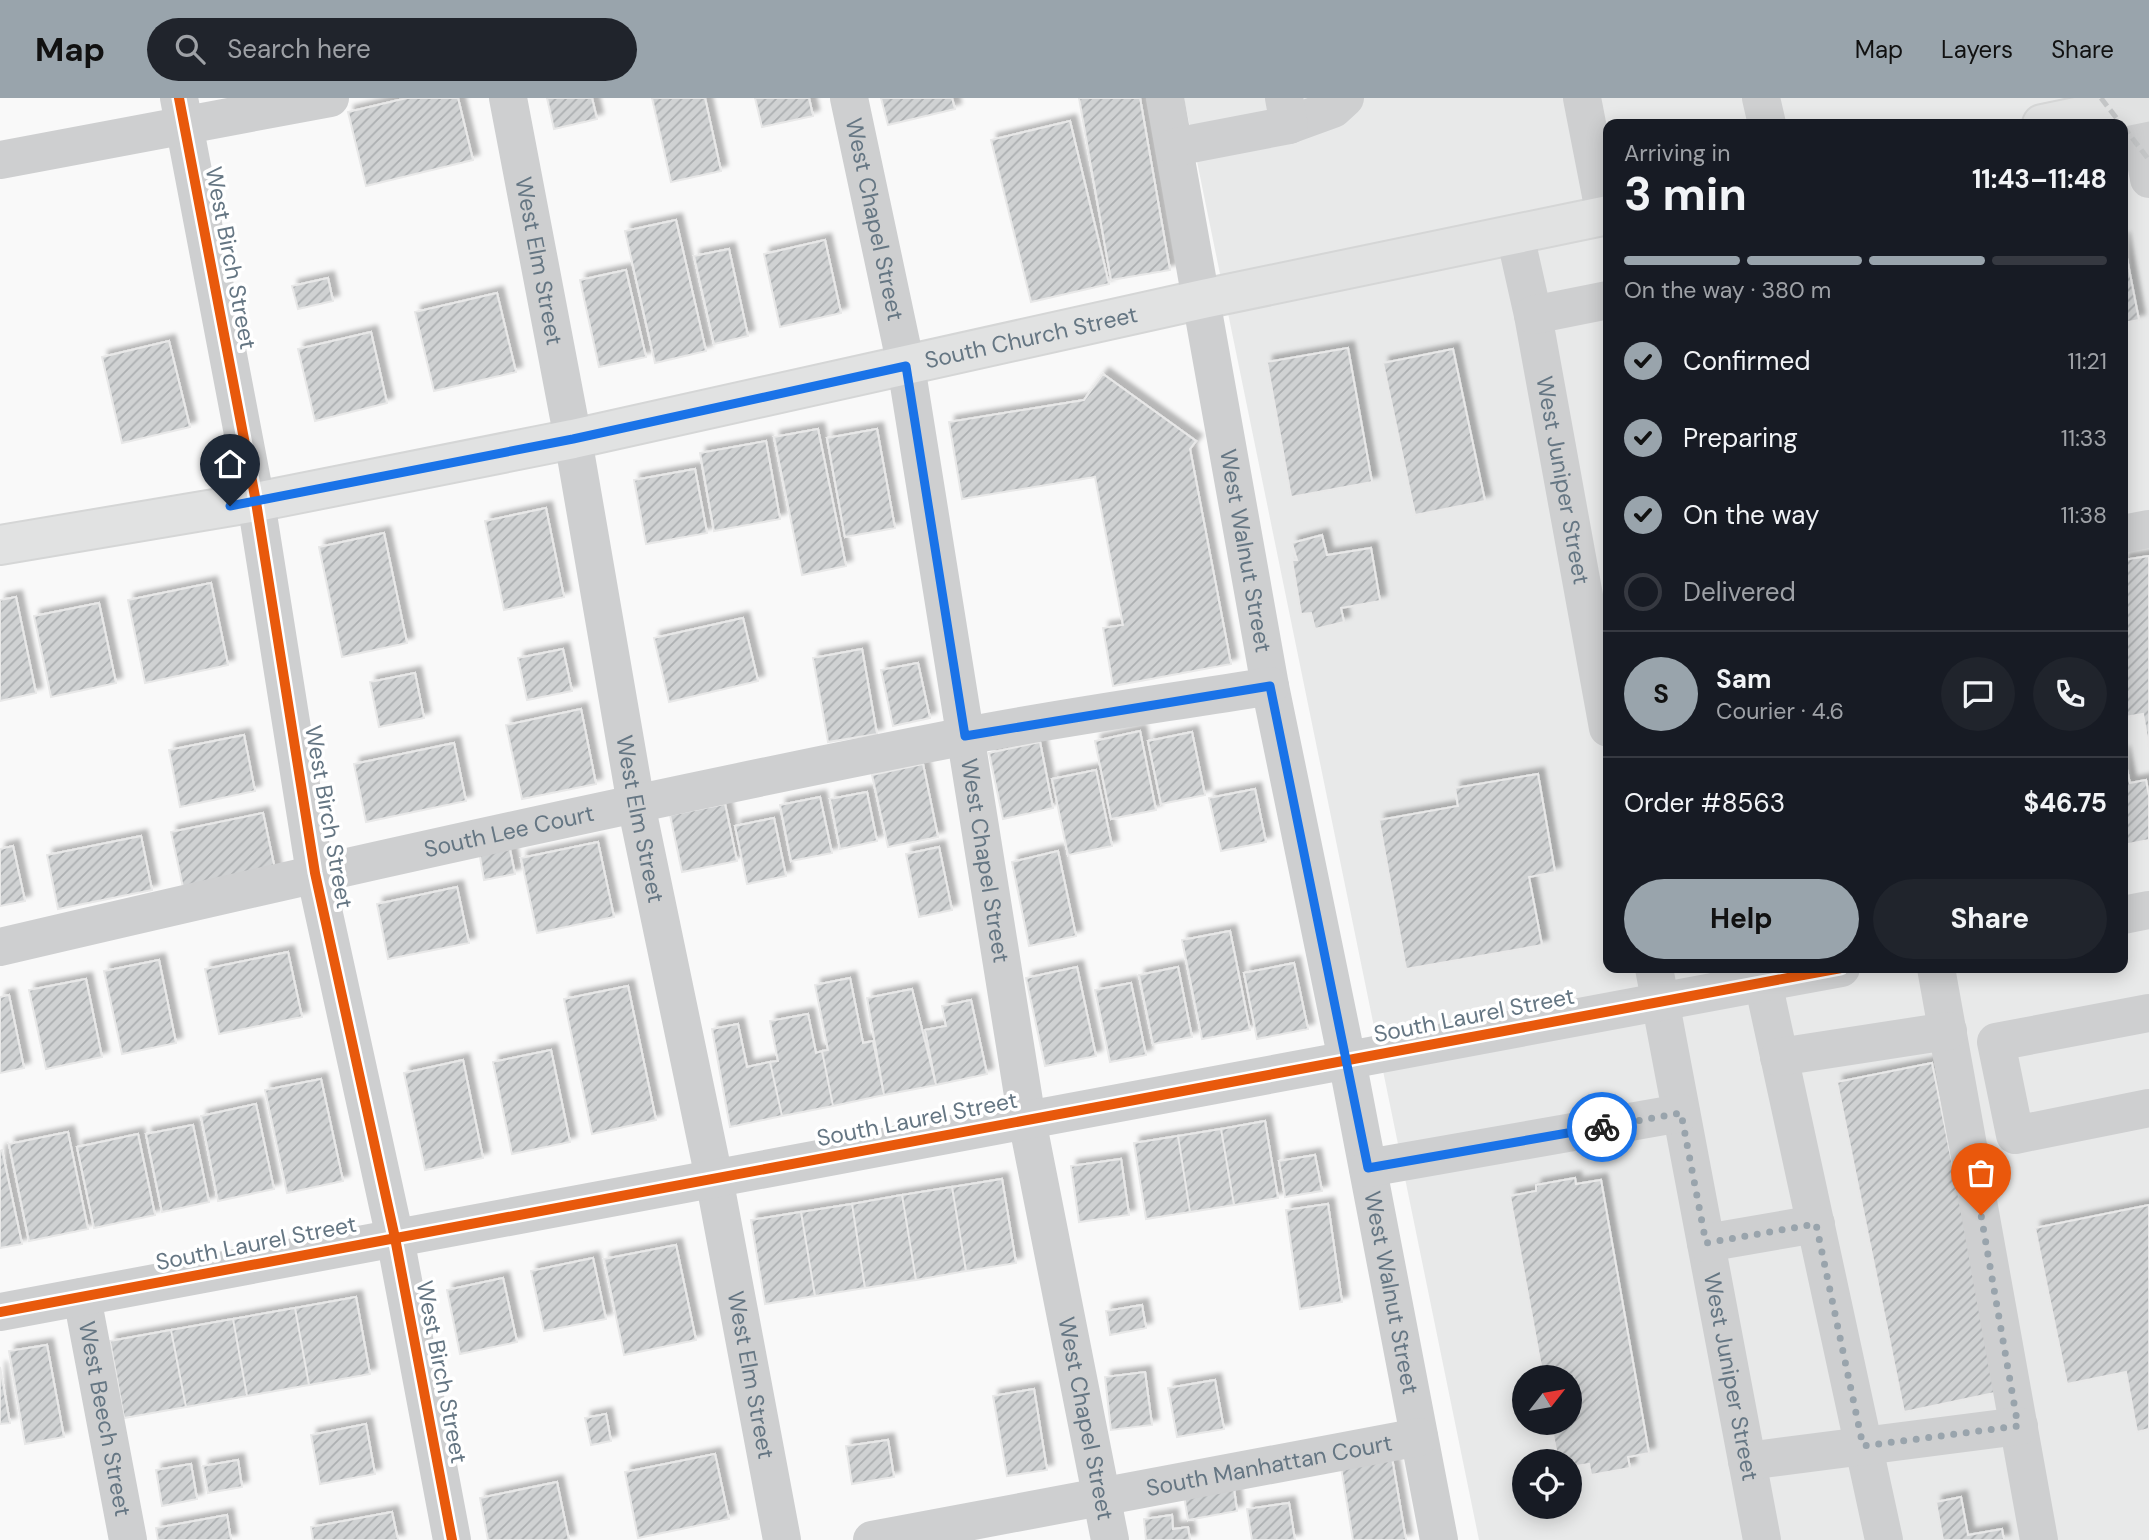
<!DOCTYPE html>
<html lang="en">
<head>
<meta charset="utf-8">
<style>
	:root { --surface:#171b24; --page:#20242c; --text:#f1f3f6; --muted:#9ea1a6; --line:#363941; --accent:#99a4ac }
	body { margin:0; font-family:"DM Sans",sans-serif; background:var(--page); color:var(--text); height:100vh; display:flex; flex-direction:column; font-size:26px; white-space:nowrap }
	* { box-sizing:border-box; margin:0 }
	p { font-size:23px; color:var(--muted) }
	.icon { flex:none; width:38px; height:38px; fill:none; stroke:currentColor; stroke-width:2; stroke-linecap:round; stroke-linejoin:round }
	.map { position:relative; flex:1; overflow:hidden }
	.panel { position:absolute; left:1603px; top:21px; width:525px; height:854px; display:flex; flex-direction:column; background:var(--surface); border-radius:14px; box-shadow:0 4px 18px #0003 }
	.panel>* { flex:none }
	.needle { width:46px; rotate:59deg }
	.buttons { position:absolute; left:1512px; top:1267px; display:grid; gap:14px }
	.buttons a { display:grid; place-items:center; width:70px; height:70px; border-radius:50%; background:var(--surface); box-shadow:0 4px 18px #0003; font-size:35px }
	.pin { position:absolute; display:grid; place-items:center; width:60px; height:60px; color:#fff; margin:-72px -30px; border-radius:50% 50% 50% 0; rotate:-45deg; box-shadow:0 0 7px #0007 }
	.pin .icon { rotate:45deg }
	.courier { position:absolute; display:grid; place-items:center; width:70px; height:70px; margin:-35px; border:5px solid #1a73e8; border-radius:50%; background:#fff; color:#222; box-shadow:0 2px 9px #0007 }
	.summary em { font-style:normal; font-weight:700 }
	.summary div { display:flex; flex-direction:column-reverse }
	.summary { display:flex; align-items:center; justify-content:space-between; height:119px; padding:0 21px }
	h1 { font-size:46px; font-weight:700; line-height:52px }
	.bar { display:grid; grid-template-columns:repeat(4,1fr); gap:10px 7px; align-content:center; height:84px; padding:0 21px }
	.bar i { height:9px; border-radius:5px; background:var(--line) }
	.bar .current { background:var(--accent) }
	.bar p { grid-column:span 4 }
	.line { display:flex; align-items:center; gap:18px; padding:0 21px; border-top:2px solid var(--line) }
	.line div { flex:1 }
	.round { display:grid; place-items:center; flex:none; width:74px; height:74px; border-radius:37px; background:var(--page) }
	ol { padding:0 21px; list-style:none }
	li { display:flex; align-items:center; gap:21px; height:77px }
	li p { margin-inline-start:auto }
	li .icon { padding:7px; border-radius:50%; background:var(--accent); color:#111; stroke-width:4 }
	li:last-child { color:var(--muted) }
	li i { width:38px; height:38px; border:4px solid var(--line); border-radius:50% }
	.cta { display:flex; gap:14px; margin-top:auto; padding:14px 21px }
	.cta a { flex:1; height:80px; border-radius:42px; background:var(--accent); color:#111; font-size:28px; font-weight:700; line-height:80px; text-align:center }
	.cta a+a { background:var(--page); color:var(--text) }
	header { display:flex; align-items:center; gap:42px; box-sizing:border-box; height:98px; padding:0 35px; background:var(--accent); color:#111 }
	header strong { font-size:33px }
	nav { display:flex; gap:38px; margin-inline-start:auto; font-size:24px }
	.search { width:490px; height:63px; background:var(--page); display:flex; align-items:center; gap:18px; box-sizing:border-box; padding:0 24px; border-radius:38px; color:var(--muted); font-size:26px }
	.map>svg:first-child { display:block }
	.built { fill:#e8e9e9; fill-rule:evenodd }
	.building { fill:url(#building-hatch); stroke:#e8e8e8; stroke-width:2; filter:url(#shadow) }
	.lines { fill:none; stroke-linecap:round; stroke-linejoin:round }
	.highway-casing { stroke:#d5d6d6; stroke-width:42 }
	.minor { stroke:#cecfd0; stroke-width:38 }
	.highway { stroke:#e1e2e2; stroke-width:38 }
	.rail { stroke:#c3c5c6; stroke-width:5; stroke-dasharray:10 5; stroke-linecap:butt }
	.cycleway-casing { stroke:#fff; stroke-width:15 }
	.cycleway { stroke:#e8590c; stroke-width:10 }
	.done { stroke:#99a4ac; stroke-width:7; stroke-dasharray:0 12.6 }
	.route { stroke:#1a73e8; stroke-width:9 }
	.labels { text-anchor:middle; stroke-width:7; stroke-linejoin:round; paint-order:stroke }
	.street-label { font-size:23px; fill:#657683; stroke:#fff }
</style>
</head>
<body>
<header>
<strong>Map</strong>
<div class="search"><svg class="icon" aria-label="search" viewBox="0 0 24 24"><circle cx="10" cy="10" r="6"/><path d="M15 15l6 6"/></svg>Search here</div>
<nav><a>Map</a><a>Layers</a><a>Share</a></nav>
</header>
<div class="map">
<svg width="2149" height="1442" viewBox="0 0 2149 1442">
	<defs>
		<pattern id="building-hatch" width="6" height="6" patternUnits="userSpaceOnUse" patternTransform="scale(1.75)"><rect width="6" height="6" fill="#d0d2d3"/><path d="M-1 1l2-2M0 6l6-6M5 7l2-2" fill="none" stroke="#acafb1"/></pattern>
		<filter id="shadow"><feDropShadow dx="6" dy="-6" stdDeviation="2" flood-color="#0004"/></filter>
	</defs>
	<rect width="100%" height="100%" fill="#f9f9f9"/>
	<!-- built -->
	<path class="built" d="M1184 0H2149V1442H1479ZM1608 26H2123V870H1608ZM1524 1279H1570V1325H1524ZM1524 1363H1570V1409H1524Z"/>
	<!-- building -->
	<path class="building" d="M407 0H458L473 62 366 88 348 14Z
		M547 0H592L597 21 554 31Z
		M652 0H705L721 73 671 84Z
		M755 0H809L813 18 762 29Z
		M881 0H952L955 11 888 27Z
		M1079 0H1140L1170 172 1111 182Z
		M1070 23 1109 186 1031 204 991 42Z
		M676 122 706 253 655 265 625 133Z
		M2123 140 2139 222 2123 225Z
		M825 142 841 215 780 229 764 156Z
		M729 151 748 238 714 246 694 158Z
		M626 172 646 259 599 269 580 182Z
		M328 180 333 203 298 211 292 188Z
		M497 195 516 274 434 293 415 214Z
		M371 234 387 305 315 323 298 251Z
		M169 243 190 329 122 345 102 259Z
		M1348 250 1372 384 1291 399 1267 264Z
		M1453 251 1485 403 1415 417 1383 265Z
		M1103 276 1196 343 1190 351 1231 566 1113 588 1103 530 1123 527 1095 379 962 401 949 324 1084 302Z
		M818 331 846 468 802 477 774 339Z
		M877 331 895 430 845 439 827 340Z
		M766 343 780 421 714 433 700 355Z
		M695 371 707 435 646 446 634 382Z
		M546 410 564 499 504 512 485 423Z
		M384 435 407 545 342 559 319 449Z
		M1322 437 1327 457 1371 450 1380 503 1341 510 1344 524 1315 531 1311 515 1301 516 1292 462H1297L1292 445Z
		M2149 458V651L2143 616 2125 619 2123 606V462Z
		M211 485 228 567 145 585 128 502Z
		M16 499 36 595 0 603V502Z
		M99 505 116 585 51 599 34 518Z
		M743 520 758 583 669 604 654 540Z
		M563 551 572 593 527 602 518 560Z
		M862 551 877 636 828 644 813 560Z
		M918 565 930 620 893 628 881 572Z
		M415 575 424 620 379 629 370 584Z
		M581 611 596 686 522 701 506 627Z
		M1140 633 1156 712 1111 721 1095 643Z
		M1192 634 1205 697 1161 706 1148 643Z
		M244 637 255 693 180 709 169 652Z
		M1040 644 1053 710 1003 721 989 655Z
		M454 645 466 703 366 724 354 666Z
		M2123 654 2130 685 2146 682 2149 698V742L2123 747Z
		M923 666 938 739 888 749 872 677Z
		M1096 672 1112 748 1068 757 1052 681Z
		M1538 676 1555 774 1529 779 1542 847 1406 871 1379 722 1458 708 1455 690Z
		M1255 691 1266 744 1221 753 1209 700Z
		M867 694 877 743 840 751 830 701Z
		M820 699 832 755 791 763 780 707Z
		M725 706 737 763 682 774 670 717Z
		M263 715 276 776 184 794 171 734Z
		M774 720 786 778 747 786 735 728Z
		M141 738 152 792 58 811 47 757Z
		M598 744 614 819 537 835 521 760Z
		M509 747 515 776 484 782 479 753Z
		M13 748 25 803 0 808V751Z
		M939 749 952 812 919 819 906 756Z
		M1058 753 1076 838 1029 848 1012 764Z
		M457 789 469 845 388 861 377 806Z
		M1230 833 1250 932 1202 941 1182 842Z
		M288 854 302 919 219 936 205 871Z
		M159 862 176 945 122 956 104 873Z
		M1294 865 1308 931 1257 941 1244 875Z
		M1077 869 1096 958 1045 968 1026 880Z
		M1178 869 1192 939 1153 946 1139 877Z
		M850 880 863 945 873 943 884 997 833 1008 822 953 828 952 815 887Z
		M86 881 102 959 46 971 29 892Z
		M1131 885 1146 957 1110 964 1095 892Z
		M628 888 656 1022 592 1036 564 901Z
		M912 891 936 987 884 997 867 900Z
		M9 897 24 970 0 975V899Z
		M971 902 987 976 936 987 925 932 946 928 942 908Z
		M808 916 816 955 822 953 833 1008 782 1018 770 964 778 963 770 923Z
		M738 926 747 969 770 964 782 1018 730 1029 712 931Z
		M551 952 570 1044 512 1056 493 964Z
		M463 962 483 1060 425 1072 404 975Z
		M1932 965 1999 1294 1904 1314 1837 984Z
		M321 981 343 1083 287 1095 265 992Z
		M256 1006 274 1091 218 1103 201 1018Z
		M1265 1023 1278 1100 1234 1107 1221 1031Z
		M193 1027 209 1104 162 1114 146 1036Z
		M1221 1031 1234 1107 1190 1114 1178 1038Z
		M68 1034 88 1131 29 1143 9 1046Z
		M138 1036 155 1117 94 1130 77 1049Z
		M1178 1038 1190 1114 1146 1121 1134 1045Z
		M2 1052 22 1146 0 1150V1053Z
		M1315 1057 1322 1093 1285 1099 1279 1063Z
		M1121 1061 1129 1117 1079 1124 1071 1068Z
		M1575 1080 1576 1086 1601 1082 1649 1355 1628 1359 1630 1370 1591 1377 1589 1366 1570 1369V1363H1558L1551 1325H1570V1279H1543L1510 1098 1536 1093V1087Z
		M1002 1081 1016 1165 966 1173 952 1089Z
		M952 1089 966 1173 916 1182 902 1097Z
		M902 1097 916 1182 865 1190 852 1106Z
		M852 1106 865 1190 815 1198 801 1114Z
		M1328 1106 1342 1204 1300 1211 1286 1112Z
		M2149 1107V1331L2137 1334 2126 1274 2067 1286 2035 1130Z
		M801 1114 815 1198 765 1206 751 1122Z
		M676 1147 696 1242 624 1257 604 1161Z
		M593 1160 606 1221 544 1233 531 1173Z
		M503 1180 517 1244 460 1256 447 1192Z
		M356 1199 370 1276 309 1287 295 1210Z
		M1142 1207 1146 1230 1110 1237 1106 1213Z
		M295 1210 309 1287 247 1298 233 1221Z
		M233 1221 247 1298 186 1309 171 1232Z
		M171 1232 186 1309 124 1320 110 1243Z
		M47 1247 64 1339 25 1346 9 1253Z
		M0 1269 10 1325 0 1326Z
		M1145 1274 1152 1327 1111 1332 1105 1279Z
		M1215 1282 1224 1331 1177 1339 1168 1290Z
		M1034 1291 1047 1372 1007 1378 993 1298Z
		M606 1316 611 1343 591 1347 585 1320Z
		M366 1326 375 1376 320 1386 311 1337Z
		M888 1342 894 1379 852 1386 846 1348Z
		M1391 1354 1406 1442H1353L1340 1363Z
		M715 1356 729 1421 638 1440 625 1374Z
		M238 1362 242 1389 208 1395 203 1368Z
		M191 1366 197 1401 162 1408 156 1372Z
		M1233 1383 1237 1413 1188 1422 1183 1392Z
		M557 1384 569 1442H488L480 1400Z
		M1961 1399 1968 1437 2002 1431 2004 1442H1943L1936 1404Z
		M1289 1405 1295 1442H1252L1247 1411Z
		M392 1414 398 1442H313L311 1429Z
		M227 1417 231 1442H158L156 1430Z
		M1172 1417 1173 1431 1188 1429 1190 1442H1146L1144 1421Z"/>
	<g class="lines">
		<!-- highway casing -->
		<g class="highway-casing">
			<g id="highway">
				<path d="M2042 26 2149 4"/>
				<path id="s9" d="M0 447 256 404 573 341 1203 201 1608 117"/>
			</g>
		</g>
		<!-- minor -->
		<g class="minor">
			<path d="M179 0 256 404 315 775 395 1140 452 1442"/>
			<path id="s1" d="M508 0 573 341 636 706 714 1080 782 1442"/>
			<path id="s2" d="M849 0 906 268 1027 1022 1110 1442"/>
			<path id="s3" d="M1165 0 1270 588 1347 962 1439 1442"/>
			<path d="M1582 0 1605 118"/>
			<path d="M1761 0 1767 26"/>
			<path d="M2134 0 2149 81"/>
			<path d="M1289 27 1333 11 1345 0"/>
			<path d="M1175 49 1289 27 1284 0"/>
			<path d="M0 62 330 0"/>
			<path id="s4" d="M1515 137 1533 217 1608 630"/>
			<path d="M1533 217 1608 202"/>
			<path d="M2123 436 2149 431"/>
			<path d="M2123 817 2149 812"/>
			<path id="s5" d="M0 849C319 774 639 702 961 639 1063 619 1167 605 1270 588"/>
			<path id="s6" d="M1654 870 1762 1442"/>
			<path d="M1936 870 2039 1442"/>
			<path d="M1763 884 1884 1442"/>
			<path d="M2149 915 1996 944 2015 1037 2149 1010"/>
			<path d="M1779 959 1948 933"/>
			<path d="M1368 1070 1681 1015"/>
			<path d="M1706 1145 1816 1126"/>
			<path id="s7" d="M82 1199 128 1442"/>
			<path d="M0 1214 1841 870"/>
			<path d="M1747 1363 2019 1328"/>
			<path id="s8" d="M872 1442 1419 1339"/>
		</g>
		<!-- highway -->
		<use href="#highway" class="highway"/>
		<!-- rail -->
		<path class="rail" d="M2101 0 2121 26
			M2123 28 2149 62"/>
		<!-- cycleway casing -->
		<g class="cycleway-casing">
			<path id="cycleway" d="M179 0 256 404 315 775 395 1140 452 1442
				M0 1214 1841 870"/>
		</g>
		<!-- cycleway -->
		<use href="#cycleway" class="cycleway"/>
	</g>
	<g class="lines">
		<!-- done -->
		<path class="done" d="M1602 1029 1681 1015 1706 1145 1816 1126 1863 1348 2018 1328 1981 1117"/>
		<!-- route -->
		<path class="route" d="M230 408 573 341 906 268 965 638 1270 588 1368 1070 1602 1029"/>
	</g>
	<g class="labels">
		<!-- street labels -->
		<g class="street-label">
			<text dy="8" stroke="none"><textPath href="#s2" startOffset="124">West Chapel Street</textPath></text>
			<text transform="translate(231 160) rotate(79)" y="8">West Birch Street</text>
			<text dy="8" stroke="none"><textPath href="#s1" startOffset="166">West Elm Street</textPath></text>
			<text dy="8" stroke="none"><textPath href="#s9" startOffset="1052">South Church Street</textPath></text>
			<text dy="8" stroke="none"><textPath href="#s4" startOffset="250">West Juniper Street</textPath></text>
			<text dy="8" stroke="none"><textPath href="#s3" startOffset="460">West Walnut Street</textPath></text>
			<text transform="translate(329 719) rotate(80)" y="8">West Birch Street</text>
			<text dy="8" stroke="none"><textPath href="#s1" startOffset="733">West Elm Street</textPath></text>
			<text dy="8" stroke="none"><textPath href="#s5" startOffset="522">South Lee Court</textPath></text>
			<text dy="8" stroke="none"><textPath href="#s2" startOffset="775">West Chapel Street</textPath></text>
			<text transform="translate(1474 917) rotate(-11)" y="8">South Laurel Street</text>
			<text transform="translate(917 1021) rotate(-11)" y="8">South Laurel Street</text>
			<text transform="translate(256 1145) rotate(-11)" y="8">South Laurel Street</text>
			<text dy="8" stroke="none"><textPath href="#s3" startOffset="1216">West Walnut Street</textPath></text>
			<text transform="translate(442 1274) rotate(79)" y="8">West Birch Street</text>
			<text dy="8" stroke="none"><textPath href="#s1" startOffset="1300">West Elm Street</textPath></text>
			<text dy="8" stroke="none"><textPath href="#s6" startOffset="416">West Juniper Street</textPath></text>
			<text dy="8" stroke="none"><textPath href="#s7" startOffset="124">West Beech Street</textPath></text>
			<text dy="8" stroke="none"><textPath href="#s2" startOffset="1342">West Chapel Street</textPath></text>
			<text dy="8" stroke="none"><textPath href="#s8" startOffset="404">South Manhattan Court</textPath></text>
		</g>
	</g>
</svg>
<div class="buttons">
<a><svg class="needle" viewBox="-14 -14 28 28"><path d="M0-13l5 13h-10z" fill="#e53935"/><path d="M0 13l5-13h-10z" fill="#9ea1a6"/></svg></a>
<a><svg class="icon" aria-label="locate" viewBox="0 0 24 24"><circle cx="12" cy="12" r="6"/><path d="M12 2v4M12 18v4M2 12h4M18 12h4"/></svg></a>
</div>
<div class="pin" style="left:1981px;top:1117px;background:#ea580c"><svg class="icon" aria-label="bag" viewBox="0 0 24 24"><path d="M5 8h14l-1 12H6zM9 8a3 3 0 0 1 6 0"/></svg></div>
<div class="pin" style="left:230px;top:408px;background:#1f2937"><svg class="icon" aria-label="home" viewBox="0 0 24 24"><path d="M3 11l9-7 9 7M6 9v11h12V9"/></svg></div>
<div class="courier" style="left:1602px;top:1029px"><svg class="icon" aria-label="bike" viewBox="0 0 24 24"><circle cx="6" cy="16" r="4"/><circle cx="18" cy="16" r="4"/><path d="M6 16l4-8h5l3 8M10 8l3 8H6M13 5h3"/></svg></div>
<section class="panel">
<div class="summary"><div><h1>3 min</h1><p>Arriving in</p></div><em>11:43–11:48</em></div>
<div class="bar"><i class="current"></i><i class="current"></i><i class="current"></i><i></i><p>On the way · 380 m</p></div>
<ol>
<li><svg class="icon" aria-label="check" viewBox="0 0 24 24"><path d="M5 12l5 5 9-10"/></svg>Confirmed<p>11:21</p></li>
<li><svg class="icon" aria-label="check" viewBox="0 0 24 24"><path d="M5 12l5 5 9-10"/></svg>Preparing<p>11:33</p></li>
<li><svg class="icon" aria-label="check" viewBox="0 0 24 24"><path d="M5 12l5 5 9-10"/></svg>On the way<p>11:38</p></li>
<li><i></i>Delivered</li>
</ol>
<div class="line" style="height:126px"><b class="round" style="background:var(--accent);color:#111">S</b><div><b>Sam</b><p>Courier · 4.6</p></div><a class="round"><svg class="icon" aria-label="chat" viewBox="0 0 24 24"><path d="M4 5h16v11H9l-5 4z"/></svg></a><a class="round"><svg class="icon" aria-label="phone" viewBox="0 0 24 24"><path d="M5 4h4l2 5-3 2q2 4 5 5l2-3 5 2v4C11 20 4 13 5 4z"/></svg></a></div>
<div class="line" style="height:91px"><div>Order #8563</div><b>$46.75</b></div>
<div class="cta"><a>Help</a><a>Share</a></div>
</section>
</div>
</body>
</html>
